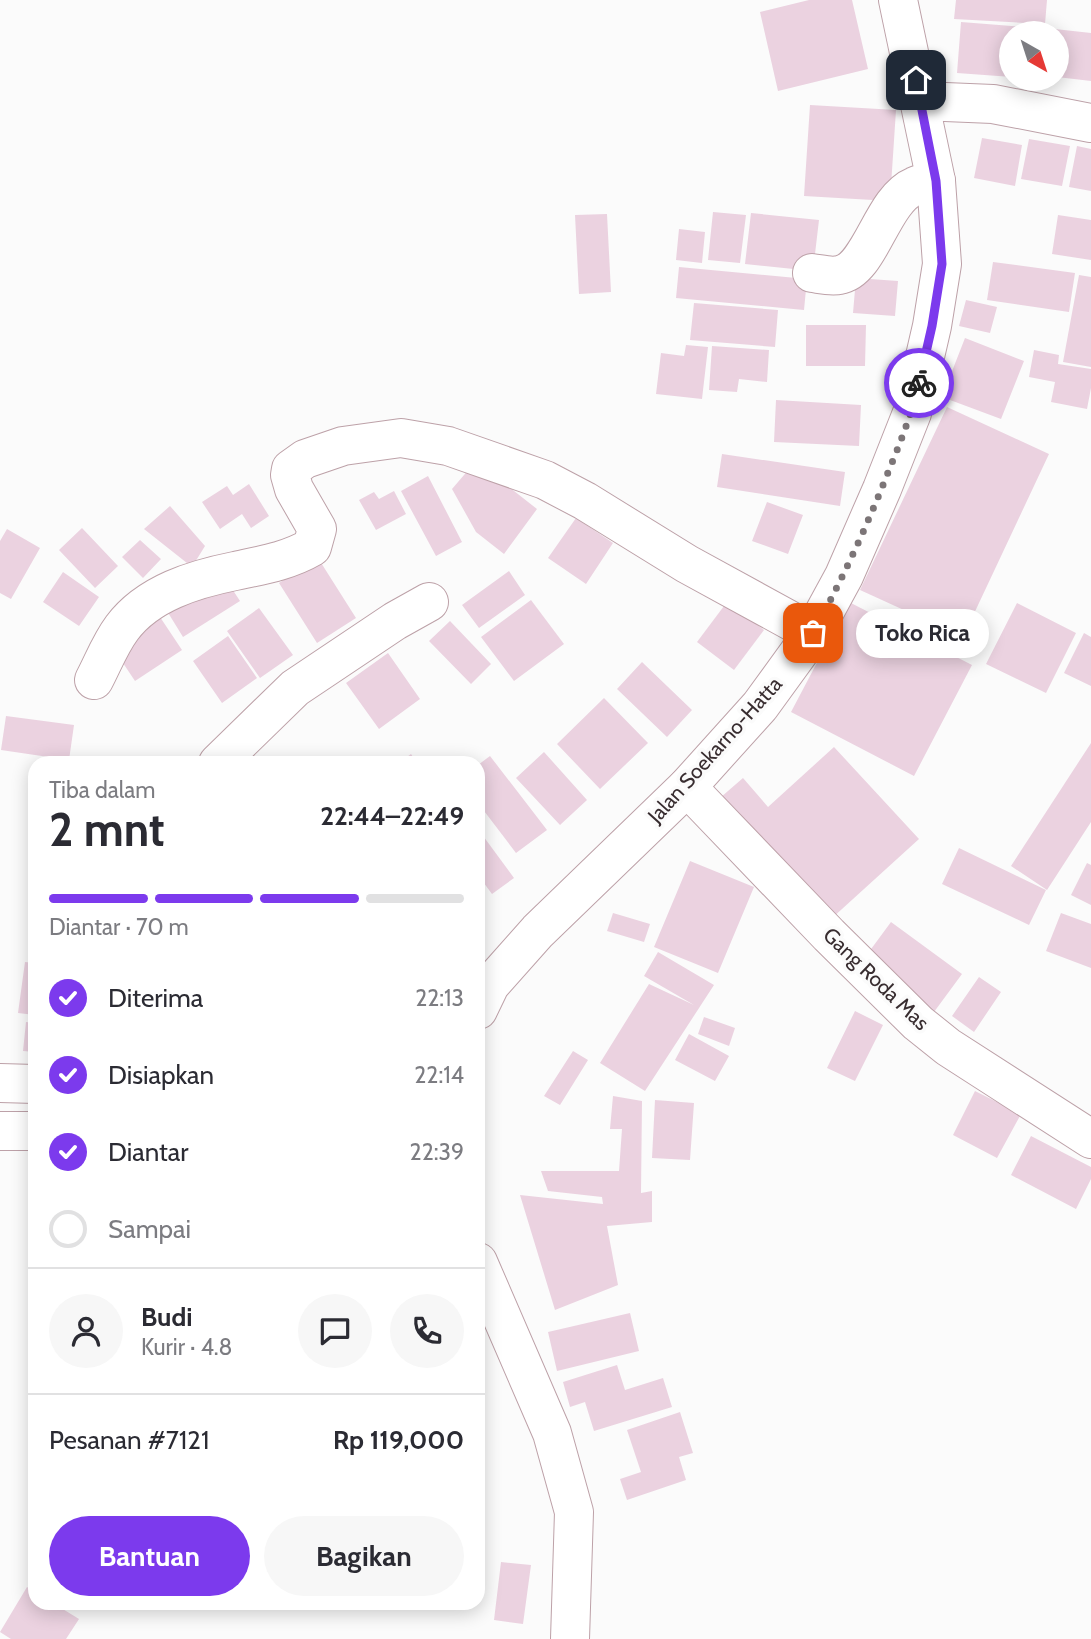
<!DOCTYPE html>
<html lang="id">
<head>
<meta charset="utf-8">
<style>
	:root { --surface:#fff; --page:#f7f7f7; --text:#2b2b33; --muted:#7c7c81; --line:#e1e1e2; --accent:#7c3aed }
	body { margin:0; font-family:Cabin,sans-serif; background:var(--page); color:var(--text); height:100vh; display:flex; flex-direction:column; font-size:26px; white-space:nowrap }
	* { box-sizing:border-box; margin:0 }
	p { font-size:23px; color:var(--muted) }
	.icon { flex:none; width:38px; height:38px; fill:none; stroke:currentColor; stroke-width:2; stroke-linecap:round; stroke-linejoin:round }
	.map { position:relative; flex:1; overflow:hidden }
	.details { position:absolute; left:28px; top:756px; width:457px; height:854px; display:flex; flex-direction:column; background:var(--surface); border-radius:21px; box-shadow:0 4px 18px #0003 }
	.details>* { flex:none }
	.needle { width:46px; rotate:141deg }
	.tools { position:absolute; left:999px; top:21px; display:grid; gap:14px }
	.tools a { display:grid; place-items:center; width:70px; height:70px; border-radius:50%; background:var(--surface); box-shadow:0 4px 18px #0003; font-size:35px }
	.pin { position:absolute; display:grid; place-items:center; width:60px; height:60px; color:#fff; margin:-30px; border-radius:14px; box-shadow:0 4px 10px #0006 }
	.courier { position:absolute; display:grid; place-items:center; width:70px; height:70px; margin:-35px; border:5px solid #7c3aed; border-radius:50%; background:#fff; color:#222; box-shadow:0 2px 9px #0007 }
	.bubble { position:absolute; height:49px; border-radius:24px; background:var(--surface); box-shadow:0 4px 18px #0003; font-size:23px; font-weight:700; line-height:49px; text-align:center }
	.head em { font-style:normal; font-weight:700 }
	.head div { display:flex; flex-direction:column-reverse }
	.head { display:flex; align-items:center; justify-content:space-between; height:119px; padding:0 21px }
	h1 { font-size:46px; font-weight:700; line-height:52px }
	.bar { display:grid; grid-template-columns:repeat(4,1fr); gap:10px 7px; align-content:center; height:84px; padding:0 21px }
	.bar i { height:9px; border-radius:5px; background:var(--line) }
	.bar .active { background:var(--accent) }
	.bar p { grid-column:span 4 }
	.line { display:flex; align-items:center; gap:18px; padding:0 21px; border-top:2px solid var(--line) }
	.line div { flex:1 }
	.round { display:grid; place-items:center; flex:none; width:74px; height:74px; border-radius:37px; background:var(--page) }
	ol { padding:0 21px; list-style:none }
	li { display:flex; align-items:center; gap:21px; height:77px }
	li p { margin-inline-start:auto }
	li .icon { padding:7px; border-radius:50%; background:var(--accent); color:#fff; stroke-width:4 }
	li:last-child { color:var(--muted) }
	li i { width:38px; height:38px; border:4px solid var(--line); border-radius:50% }
	.cta { display:flex; gap:14px; margin-top:auto; padding:14px 21px }
	.cta a { flex:1; height:80px; border-radius:42px; background:var(--accent); color:#fff; font-size:28px; font-weight:700; line-height:80px; text-align:center }
	.cta a+a { background:var(--page); color:var(--text) }
	.map>svg:first-child { display:block }
	.building { fill:#ebd2e0 }
	.lines { fill:none; stroke-linecap:round; stroke-linejoin:round }
	.minor-casing { stroke:#bda1a8; stroke-width:40 }
	.highway-casing { stroke:#bda1a8; stroke-width:40 }
	.minor { stroke:#fff; stroke-width:38 }
	.highway { stroke:#fff; stroke-width:38 }
	.done { stroke:#7c7577; stroke-width:7; stroke-dasharray:0 12.6 }
	.route { stroke:#7c3aed; stroke-width:9 }
	.labels { text-anchor:middle; stroke-width:7; stroke-linejoin:round; paint-order:stroke }
	.street-label { font-size:21px; fill:#382d30; stroke:#fbfbfb }
</style>
</head>
<body>
<div class="map">
<svg width="1091" height="1639" viewBox="0 0 1091 1639">
	<rect width="100%" height="100%" fill="#fbfbfb"/>
	<!-- building -->
	<path class="building" d="M809 0H852L868 69 778 91 760 12Z
		M956 0H1047L1045 24 954 19Z
		M961 22 1049 29 1048 33H1012V77L957 73Z
		M1055 29 1091 33V81L1057 77Z
		M810 105 896 110 890 201 804 196Z
		M982 138 1022 145 1015 186 974 178Z
		M1029 139 1070 146 1062 186 1021 179Z
		M1077 146 1091 149V191L1069 187Z
		M713 212 746 215 740 263 708 260Z
		M751 213 819 220 813 271 745 264Z
		M607 214 611 292 579 294 575 215Z
		M1058 215 1091 220V260L1052 254Z
		M679 229 705 232 702 263 676 260Z
		M993 262 1075 273 1069 312 987 300Z
		M679 267 807 279 804 310 676 298Z
		M1079 275 1091 277V367L1063 362Z
		M856 278 898 281 895 316 853 313Z
		M966 300 997 307 990 333 959 326Z
		M694 303 778 310 775 347 690 340Z
		M806 325H866L865 366H806Z
		M965 338 1024 361 1001 419 942 397Z
		M686 345 708 347 702 399 656 394 661 353 684 356Z
		M712 346 769 350 767 382 739 379 737 392 709 390Z
		M1034 350 1059 355 1058 364 1091 369V388L1087 409 1051 402 1055 382 1029 377Z
		M776 400 861 405 859 446 774 442Z
		M947 407 1049 454 963 637 860 590Z
		M722 454 845 472 840 506 717 487Z
		M476 461 537 509 504 554 476 532 452 489Z
		M428 476 462 542 436 556 401 491Z
		M249 484 269 516 251 528 242 514 220 529 202 502 227 486 233 495Z
		M394 491 406 514 376 530 359 500 374 492 379 499Z
		M767 502 803 515 788 554 752 541Z
		M170 506 205 546 192 567 144 529Z
		M576 518 613 543 586 584 548 558Z
		M82 528 118 566 95 588 59 550Z
		M7 529 40 548 11 599 0 593V541Z
		M140 540 161 559 143 578 122 557Z
		M318 558 356 618 317 643 279 583Z
		M509 571 525 595 479 628 462 605Z
		M63 572 99 597 79 626 43 602Z
		M223 575 240 601 183 637 167 611Z
		M531 600 564 644 514 681 481 637Z
		M727 602 764 630 734 670 697 642Z
		M849 602 972 665 914 776 791 712Z
		M1017 603 1076 633 1046 693 986 664Z
		M259 608 293 655 260 678 227 631Z
		M160 617 182 650 135 681 113 648Z
		M450 621 491 664 471 684 429 641Z
		M1084 633 1091 637V686L1064 673Z
		M228 636 257 678 222 703 193 661Z
		M388 653 420 699 379 729 346 683Z
		M642 662 692 710 667 737 617 689Z
		M604 698 648 743 600 789 557 744Z
		M6 716 74 725 69 760 1 750Z
		M1091 743V822L1047 890 1011 866Z
		M834 747 919 839 831 919 713 804 743 778 768 807Z
		M544 752 587 800 560 825 516 778Z
		M411 754 417 763H399Z
		M490 756 547 830 516 853 478 803V765Z
		M478 829 514 878 492 894 478 875Z
		M959 848 1046 890 1029 925 942 884Z
		M690 861 754 887 718 973 654 947Z
		M1087 863 1091 865V905L1071 895Z
		M613 913 650 924 644 942 607 931Z
		M1061 913 1091 924V968L1046 951Z
		M891 922 962 974 934 1012 863 960Z
		M658 952 714 985 645 1091 600 1063 649 984 694 1005 644 976Z
		M25 962 35 963V1015L18 1013Z
		M979 977 1001 992 974 1032 952 1016Z
		M855 1011 883 1025 855 1081 827 1068Z
		M704 1017 735 1028 729 1046 698 1034Z
		M26 1022 35 1023V1052L23 1051Z
		M689 1034 729 1056 715 1081 675 1060Z
		M573 1051 588 1060 560 1105 544 1096Z
		M975 1091 1021 1114 997 1158 953 1135Z
		M613 1096 642 1101 641 1193 652 1191V1222L607 1226 618 1285 555 1310 520 1195 603 1204 602 1197 548 1191 541 1171H619L622 1129H610Z
		M655 1100 694 1103 690 1160 652 1158Z
		M1031 1136 1091 1167V1179L1076 1209 1011 1175Z
		M630 1313 639 1351 557 1371 548 1332Z
		M617 1365 625 1390 663 1378 672 1407 594 1431 585 1402 570 1407 563 1382Z
		M680 1412 693 1453 679 1457 686 1480 627 1500 620 1479 641 1472 627 1430Z
		M501 1562 531 1565 523 1624 494 1620Z
		M27 1587 35 1592V1603H53L79 1619 66 1639H11L0 1632Z"/>
	<g class="lines">
		<!-- minor casing -->
		<g class="minor-casing">
			<path id="minor" d="M921 101 993 104 1091 123
				M812 273C820 274 831 277 839 275 871 270 881 200 915 186 921 183 929 182 936 181
				M94 680C103 663 110 644 122 628 148 593 195 579 235 571 263 565 288 561 312 547L317 529 294 489 290 475 291 469 305 459 343 446 401 438 448 446 545 480 585 501 687 564 813 633
				M218 763 295 688 395 621 429 602
				M687 787 829 935 918 1023 948 1047 1091 1139"/>
		</g>
		<!-- highway casing -->
		<g class="highway-casing">
			<path id="highway" d="M478 1010 490 985 538 931 687 787 760 706 813 633 844 576 882 489 912 413 932 326 942 264 936 181 898 0
				M0 1083 35 1084
				M0 1131H35
				M478 1262 552 1433 574 1512 570 1639"/>
		</g>
		<!-- minor -->
		<use href="#minor" class="minor"/>
		<!-- highway -->
		<use href="#highway" class="highway"/>
	</g>
	<g class="lines">
		<!-- done -->
		<path class="done" d="M813 633C842 580 867 526 889 470 901 441 912 413 919 383"/>
		<!-- route -->
		<path class="route" d="M916 80 936 181 942 264 932 326 919 383"/>
	</g>
	<g class="labels">
		<!-- street labels -->
		<g class="street-label">
			<text transform="translate(715 750) rotate(-48)" y="7">Jalan Soekarno-Hatta</text>
			<text transform="translate(876 979) rotate(44)" y="7">Gang Roda Mas</text>
		</g>
	</g>
</svg>
<div class="tools">
<a><svg class="needle" viewBox="-14 -14 28 28"><path d="M0-13l5 13h-10z" fill="#e53935"/><path d="M0 13l5-13h-10z" fill="#7c7c81"/></svg></a>
</div>
<div class="pin" style="left:813px;top:633px;background:#ea580c"><svg class="icon" aria-label="bag" viewBox="0 0 24 24"><path d="M5 8h14l-1 12H6zM9 8a3 3 0 0 1 6 0"/></svg></div>
<div class="pin" style="left:916px;top:80px;background:#1f2937"><svg class="icon" aria-label="home" viewBox="0 0 24 24"><path d="M3 11l9-7 9 7M6 9v11h12V9"/></svg></div>
<div class="courier" style="left:919px;top:383px"><svg class="icon" aria-label="bike" viewBox="0 0 24 24"><circle cx="6" cy="16" r="4"/><circle cx="18" cy="16" r="4"/><path d="M6 16l4-8h5l3 8M10 8l3 8H6M13 5h3"/></svg></div>
<div class="bubble" style="left:856px;top:609px;width:133px">Toko Rica</div>
<section class="details">
<div class="head"><div><h1>2 mnt</h1><p>Tiba dalam</p></div><em>22:44–22:49</em></div>
<div class="bar"><i class="active"></i><i class="active"></i><i class="active"></i><i></i><p>Diantar · 70 m</p></div>
<ol>
<li><svg class="icon" aria-label="check" viewBox="0 0 24 24"><path d="M5 12l5 5 9-10"/></svg>Diterima<p>22:13</p></li>
<li><svg class="icon" aria-label="check" viewBox="0 0 24 24"><path d="M5 12l5 5 9-10"/></svg>Disiapkan<p>22:14</p></li>
<li><svg class="icon" aria-label="check" viewBox="0 0 24 24"><path d="M5 12l5 5 9-10"/></svg>Diantar<p>22:39</p></li>
<li><i></i>Sampai</li>
</ol>
<div class="line" style="height:126px"><a class="round"><svg class="icon" aria-label="person" viewBox="0 0 24 24"><circle cx="12" cy="8" r="4"/><path d="M4 21q1-7 8-7t8 7"/></svg></a><div><b>Budi</b><p>Kurir · 4.8</p></div><a class="round"><svg class="icon" aria-label="chat" viewBox="0 0 24 24"><path d="M4 5h16v11H9l-5 4z"/></svg></a><a class="round"><svg class="icon" aria-label="phone" viewBox="0 0 24 24"><path d="M5 4h4l2 5-3 2q2 4 5 5l2-3 5 2v4C11 20 4 13 5 4z"/></svg></a></div>
<div class="line" style="height:91px"><div>Pesanan #7121</div><b>Rp 119,000</b></div>
<div class="cta"><a>Bantuan</a><a>Bagikan</a></div>
</section>
</div>
</body>
</html>
